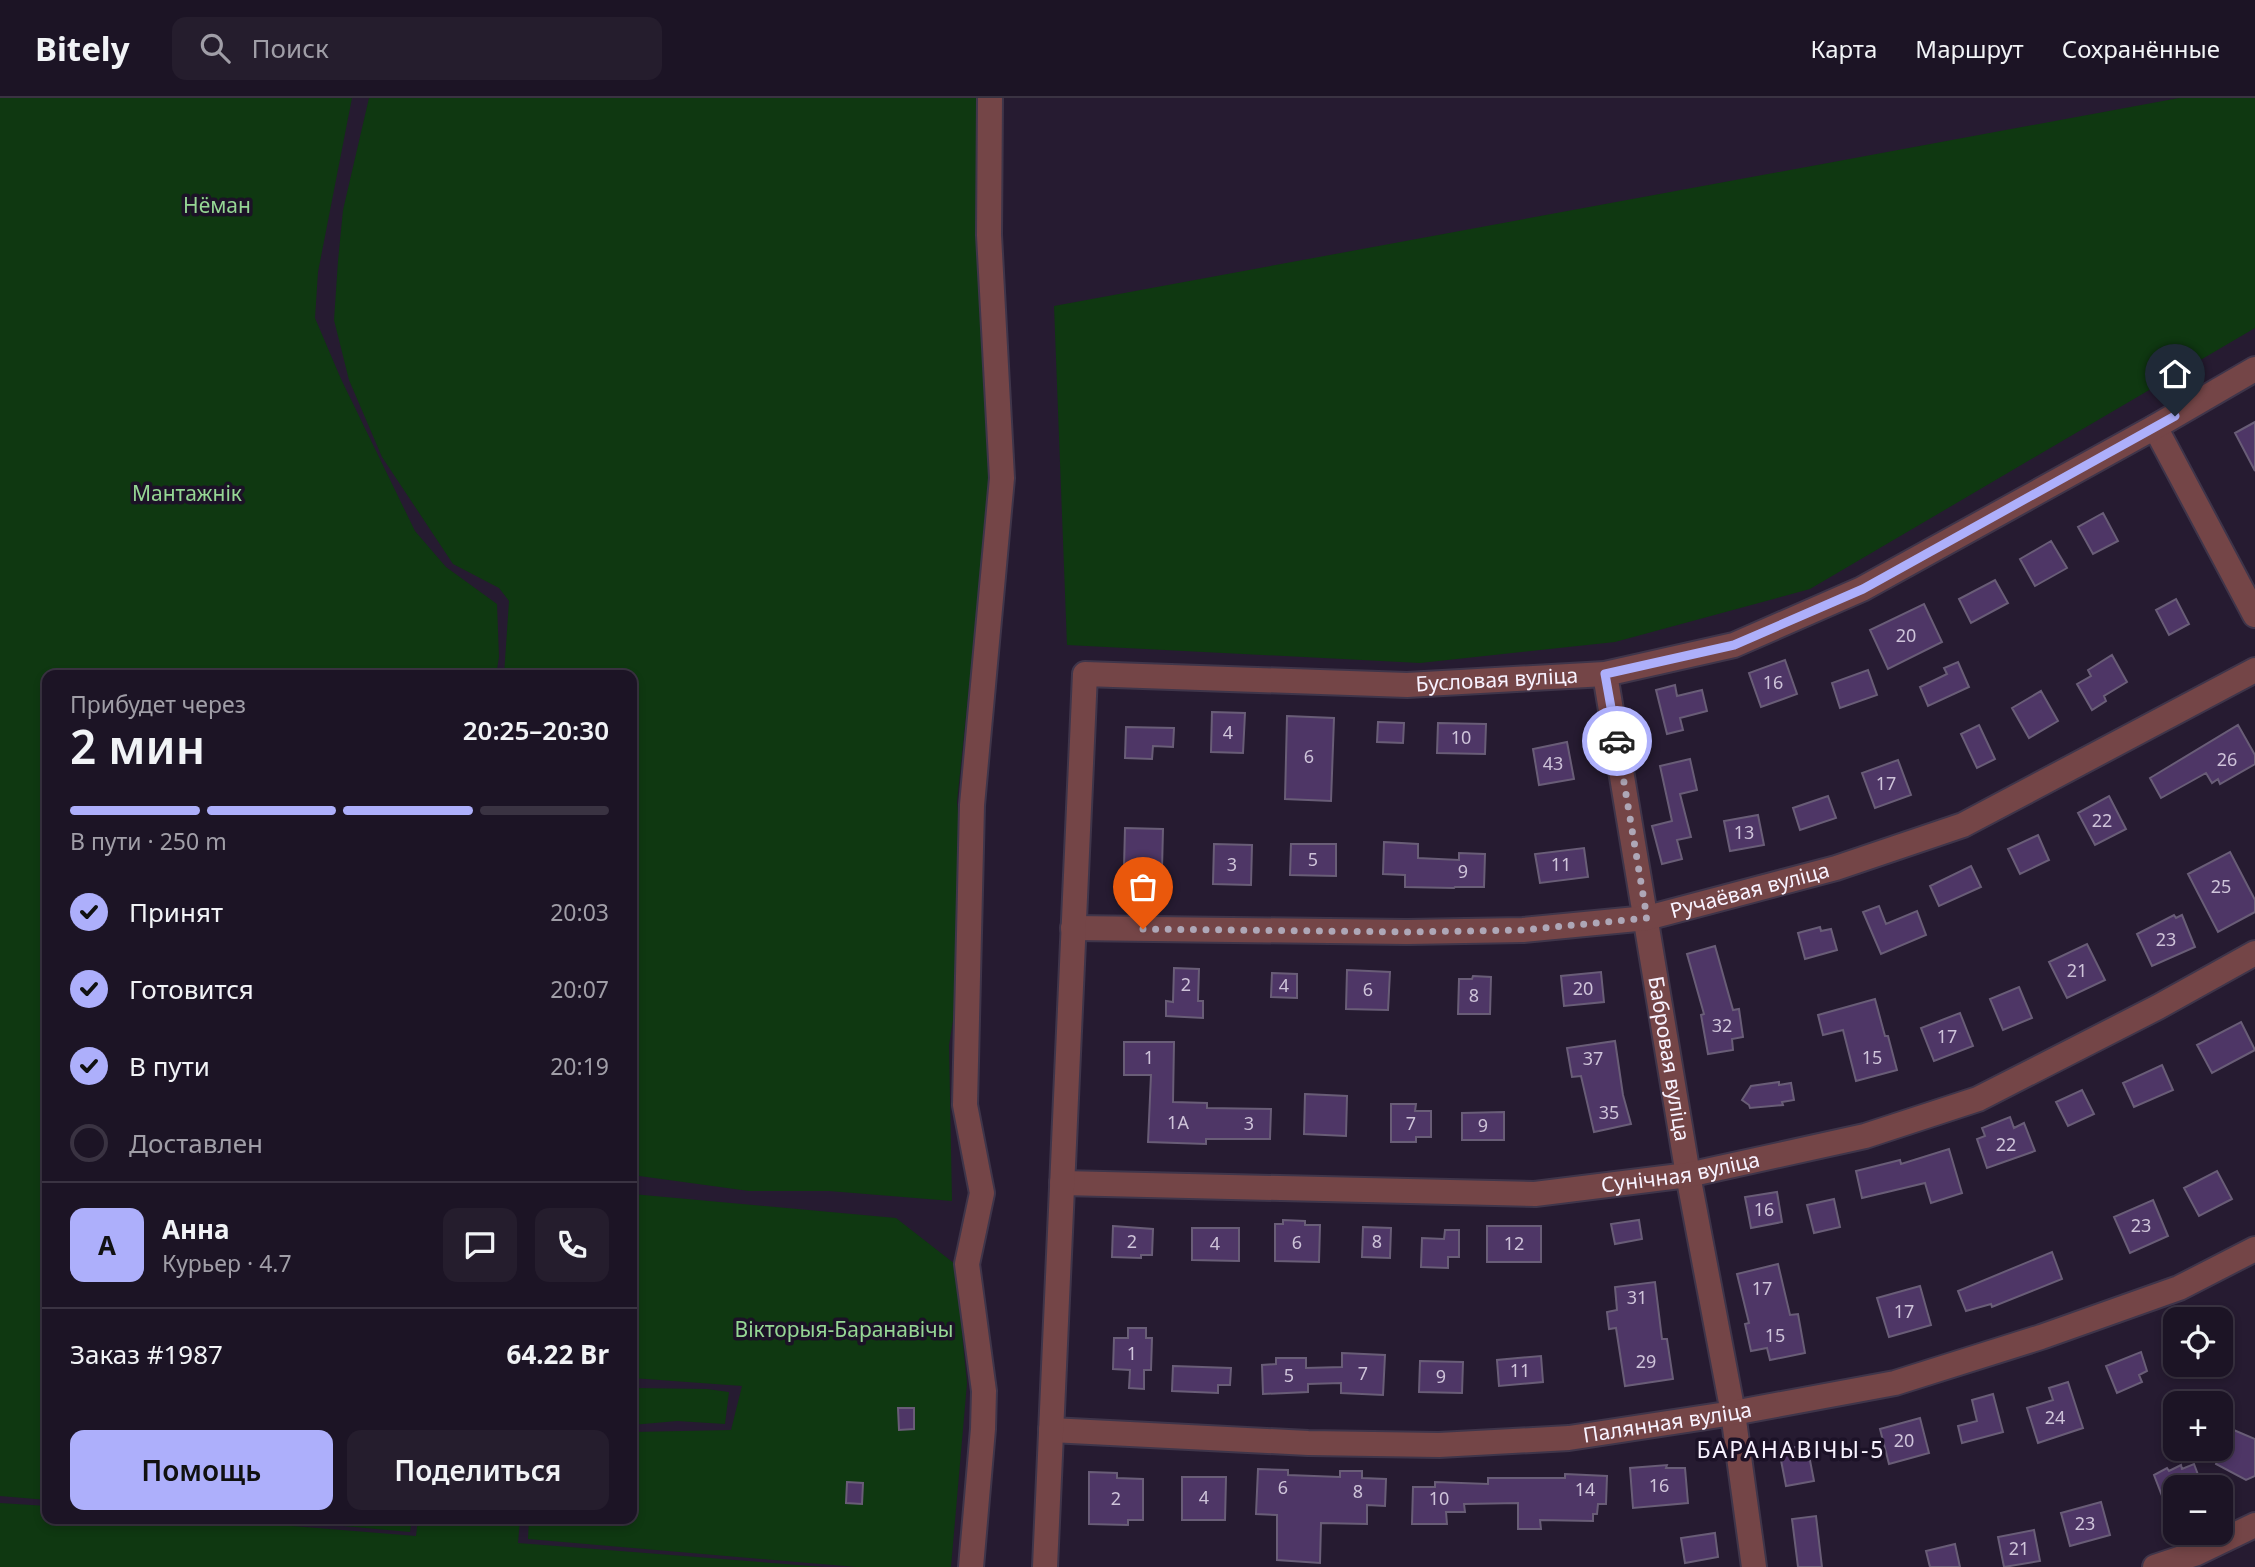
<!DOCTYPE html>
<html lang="ru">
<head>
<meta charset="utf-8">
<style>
	:root { --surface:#1c1425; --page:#251d2d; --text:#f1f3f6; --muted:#a09ea7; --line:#3a3342; --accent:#adaffb }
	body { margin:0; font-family:"Noto Sans",sans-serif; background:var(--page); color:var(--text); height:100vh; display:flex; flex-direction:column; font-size:26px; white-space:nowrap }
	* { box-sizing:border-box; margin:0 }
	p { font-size:23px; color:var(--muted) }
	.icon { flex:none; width:38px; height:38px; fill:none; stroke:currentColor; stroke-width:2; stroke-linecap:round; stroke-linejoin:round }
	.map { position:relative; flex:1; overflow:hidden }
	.panel { position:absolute; left:42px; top:572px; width:595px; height:854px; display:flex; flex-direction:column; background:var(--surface); border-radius:14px; box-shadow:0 4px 10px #0003,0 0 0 2px var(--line) }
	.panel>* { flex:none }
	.buttons { position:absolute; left:2163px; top:1209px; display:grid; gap:14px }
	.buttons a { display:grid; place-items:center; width:70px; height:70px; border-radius:14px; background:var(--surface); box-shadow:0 4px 10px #0003,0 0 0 2px var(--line); font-size:35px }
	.pin { position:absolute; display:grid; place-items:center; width:60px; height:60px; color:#fff; margin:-72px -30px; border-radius:50% 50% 50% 0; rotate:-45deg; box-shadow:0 0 7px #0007 }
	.pin .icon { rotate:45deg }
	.courier { position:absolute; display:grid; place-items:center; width:70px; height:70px; margin:-35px; border:5px solid #adaffb; border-radius:50%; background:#fff; color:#222; box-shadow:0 2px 9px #0007 }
	.headline em { font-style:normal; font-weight:600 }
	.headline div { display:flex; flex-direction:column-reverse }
	.headline { display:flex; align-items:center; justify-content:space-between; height:119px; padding:0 28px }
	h1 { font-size:46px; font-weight:600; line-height:52px }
	.bar { display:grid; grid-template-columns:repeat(4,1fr); gap:10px 7px; align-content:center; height:84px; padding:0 28px }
	.bar i { height:9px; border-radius:5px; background:var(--line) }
	.bar .on { background:var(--accent) }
	.bar p { grid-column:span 4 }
	.line { display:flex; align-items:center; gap:18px; padding:0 28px; border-top:2px solid var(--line) }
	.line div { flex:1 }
	.round { display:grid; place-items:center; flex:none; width:74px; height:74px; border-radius:14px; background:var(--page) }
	ol { padding:0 28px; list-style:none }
	li { display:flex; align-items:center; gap:21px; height:77px }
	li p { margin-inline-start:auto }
	li .icon { padding:7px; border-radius:50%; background:var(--accent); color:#111; stroke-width:4 }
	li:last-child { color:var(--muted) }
	li i { width:38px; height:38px; border:4px solid var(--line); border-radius:50% }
	.action { display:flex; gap:14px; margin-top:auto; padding:14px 28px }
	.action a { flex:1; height:80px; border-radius:14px; background:var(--accent); color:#111; font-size:28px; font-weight:600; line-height:80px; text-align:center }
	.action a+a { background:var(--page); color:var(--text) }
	header { display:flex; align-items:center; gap:42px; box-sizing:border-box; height:98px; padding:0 35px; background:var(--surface); border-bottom:2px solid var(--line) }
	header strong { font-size:33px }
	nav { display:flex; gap:38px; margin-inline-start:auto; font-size:24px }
	.search { width:490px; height:63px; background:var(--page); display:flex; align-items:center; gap:18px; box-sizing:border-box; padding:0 24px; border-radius:14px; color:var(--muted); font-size:26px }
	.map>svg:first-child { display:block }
	.green { fill:#0f3811 }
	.building { fill:#4e3666; stroke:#695d77; stroke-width:2 }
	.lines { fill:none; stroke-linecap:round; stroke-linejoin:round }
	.minor-casing { stroke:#3f354a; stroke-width:28 }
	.minor { stroke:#744547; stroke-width:24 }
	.done { stroke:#aea7b7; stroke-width:7; stroke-dasharray:0 12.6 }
	.route { stroke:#adaffb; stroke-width:9 }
	.labels { text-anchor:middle; stroke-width:7; stroke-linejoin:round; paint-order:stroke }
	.number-label { font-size:18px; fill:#cec3d9 }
	.park-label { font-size:21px; fill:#95d694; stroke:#1c1227 }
	.street-label { font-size:21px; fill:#f8f2ff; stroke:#1c1227 }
	.neighbourhood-label { font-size:23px; letter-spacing:2px; fill:#f8f2ff; stroke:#1c1227 }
</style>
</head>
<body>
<header>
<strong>Bitely</strong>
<div class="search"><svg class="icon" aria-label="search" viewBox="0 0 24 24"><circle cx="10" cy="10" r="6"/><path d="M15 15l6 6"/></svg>Поиск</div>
<nav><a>Карта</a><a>Маршрут</a><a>Сохранённые</a></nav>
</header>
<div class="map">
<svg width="2255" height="1469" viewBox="0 0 2255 1469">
	<rect width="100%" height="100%" fill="#261b31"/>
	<!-- green -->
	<path class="green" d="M0 0H352L318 174 315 220 341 281 415 433 446 469 497 506 499 559 496 577 47 578V1402L0 1398Z
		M369 0H980L991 380 957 704 969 825 949 947 952 1103 829 1093H749L632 1077V578L504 577 509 503 499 490 453 466 382 359 349 282 334 222 338 163 343 112Z
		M2179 0H2255V230L1810 491 1615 544 1420 565 1067 547 1054 208Z
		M632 1096 896 1120 955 1166 967 1285 951 1469H856L528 1441 529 1421H632V1334L731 1332 742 1288 632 1280Z
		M632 1290 707 1291 729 1294 725 1326 677 1323 632 1327Z
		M0 1405 47 1408V1421H206L416 1438 418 1421H520L518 1445 824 1469H0Z
		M265 1421H412L410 1434Z"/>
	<!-- building -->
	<path class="building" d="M2255 324V373L2235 335Z
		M2103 415 2118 443 2093 456 2078 429Z
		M2051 443 2067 470 2035 488 2020 461Z
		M1995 482 2008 505 1971 525 1959 501Z
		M2176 501 2189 526 2169 537 2156 512Z
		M1924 506 1942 544 1888 571 1870 532Z
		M2112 557 2127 584 2104 598 2106 603 2092 612 2077 586 2091 578 2088 572Z
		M1785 562 1797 596 1761 609 1749 575Z
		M1958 564 1969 589 1928 608 1920 589 1947 576 1944 570Z
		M1868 572 1877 597 1840 610 1832 585Z
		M1675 587 1677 598 1702 592 1707 613 1680 620 1683 632 1667 636 1656 592Z
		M2041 593 2058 623 2029 640 2012 610Z
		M1212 614 1245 615 1243 655 1211 654Z
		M1287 618 1334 620 1331 703 1285 701Z
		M1378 624 1404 625 1403 645 1377 644Z
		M1438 625 1486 626 1485 656 1437 655Z
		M1979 627 1995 661 1977 670 1961 636Z
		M2238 627 2255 657V666L2220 686 2218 681 2212 685 2206 675 2161 700 2150 680Z
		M1126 629 1174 630 1173 649 1153 648 1152 661 1125 660Z
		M1567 644 1574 681 1539 687 1533 651Z
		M1690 661 1697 692 1680 696 1691 739 1677 742 1682 761 1662 766 1652 728 1672 723 1660 668Z
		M1898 662 1911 697 1875 710 1862 675Z
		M1828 698 1836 720 1800 732 1793 710Z
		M2109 698 2126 731 2095 747 2078 715Z
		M1758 717 1764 747 1730 753 1724 723Z
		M1125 730 1163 731 1162 771 1124 770Z
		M2038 737 2049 762 2020 776 2008 751Z
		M1384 744 1418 746V760L1459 762V755L1485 756 1484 789H1455L1454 790 1405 789V777L1383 776Z
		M1214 746 1252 747 1251 787 1213 786Z
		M1291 746H1336V778L1290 777Z
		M1584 750 1588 779 1540 785 1535 756Z
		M2230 754 2255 802V814L2218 834 2188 776Z
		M1971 768 1981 789 1939 808 1930 788Z
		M1879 808 1886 826 1917 813 1926 837 1881 856 1863 814Z
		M2174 817 2176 820 2182 817 2195 849 2152 868 2137 836Z
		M1820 829 1821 833 1831 831 1837 852 1805 861 1798 835Z
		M2087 846 2105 882 2067 900 2049 864Z
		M1715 848 1733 912 1739 911 1743 939 1732 941 1733 952 1708 956 1701 917 1704 916 1687 856Z
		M1174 870 1199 871 1198 903H1203V920L1166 918V903L1173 904Z
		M1347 872 1390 874 1388 912 1346 911Z
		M1601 874 1604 904 1564 908 1561 878Z
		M1272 875 1297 876V900L1271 899Z
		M1473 878 1491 879 1490 916H1458L1459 881H1472Z
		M2019 889 2032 920 2003 932 1990 901Z
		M1875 901 1885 938H1888L1897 972 1856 983 1843 932 1823 937 1818 917Z
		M1960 915 1973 948 1934 963 1921 930Z
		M2241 924 2255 952 2212 975 2197 947Z
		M1615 943 1623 997 1631 1026 1594 1034 1581 978 1572 979 1567 950Z
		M1124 944H1174L1173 1004 1207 1005V1010L1271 1011 1270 1041H1206V1046L1148 1044 1151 977H1124Z
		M2162 967 2173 992 2134 1009 2123 985Z
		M1779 984V987L1791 985 1794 1002 1782 1004 1783 1007 1750 1010 1749 1007 1742 1002 1751 988Z
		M2082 992 2094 1016 2068 1028 2056 1004Z
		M1305 996 1347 998 1346 1038 1304 1036Z
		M1391 1006H1416L1415 1013H1431V1039H1416V1044H1391Z
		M1504 1014V1042H1462V1015Z
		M2010 1019 2014 1030 2024 1025 2035 1053 1987 1070 1977 1041 1985 1038 1982 1030Z
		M1949 1051 1962 1095 1931 1105 1925 1085 1862 1100 1856 1073 1900 1062 1901 1066Z
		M2217 1073 2232 1101 2199 1118 2184 1090Z
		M1777 1094 1782 1124 1751 1130 1745 1099Z
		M1834 1101 1840 1129 1814 1135 1807 1107Z
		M2153 1102 2168 1138 2130 1155 2114 1119Z
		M1283 1122 1305 1123V1127H1320L1319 1164 1275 1163V1126H1283Z
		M1639 1122 1642 1141 1615 1146 1611 1126Z
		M1113 1128 1153 1131 1152 1157H1141V1160L1112 1159Z
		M1487 1128H1541V1164H1487Z
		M1363 1129 1391 1130 1390 1160 1362 1159Z
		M1192 1130H1239V1163L1192 1162Z
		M1445 1132H1459V1159H1448V1170L1421 1169 1422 1140 1444 1141Z
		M2052 1154 2062 1181 1992 1209 1991 1206 1966 1213 1958 1193Z
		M1778 1166 1790 1217 1798 1216 1805 1255 1770 1262 1767 1250 1751 1253 1745 1226 1749 1225 1737 1176Z
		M1655 1184 1662 1241H1667L1673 1281 1625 1288 1616 1230 1609 1231 1607 1214 1617 1212 1615 1189Z
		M1920 1188 1931 1227 1889 1239 1877 1200Z
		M1128 1230H1146V1240H1152L1151 1272H1144V1291L1129 1290 1130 1272 1113 1271 1114 1240H1128Z
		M2141 1254 2147 1273 2139 1277 2142 1284 2117 1295 2106 1268Z
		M1342 1255 1385 1257 1383 1297 1341 1295V1285L1308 1286V1294L1263 1296 1262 1267 1276 1266V1260H1306V1270L1342 1269Z
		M1541 1258 1543 1284 1499 1288 1497 1262Z
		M1420 1263 1463 1264 1462 1295 1419 1294Z
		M1173 1268 1231 1270 1230 1287H1218V1295L1172 1293Z
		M2068 1284 2083 1330 2038 1345 2027 1310 2053 1302 2049 1290Z
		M1993 1296 2003 1334 1962 1345 1958 1328 1977 1323 1972 1302Z
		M898 1310H914V1331L899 1332Z
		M1920 1320 1929 1355 1889 1366 1880 1331Z
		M2229 1330 2255 1341V1378L2246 1382 2216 1366Z
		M1807 1347 1814 1383 1786 1388 1779 1352Z
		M2194 1366 2203 1390H2175V1428L2174 1429 2154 1377 2167 1370 2169 1373 2181 1367 2182 1371Z
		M1667 1367 1666 1370H1685L1688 1405 1633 1410 1630 1370Z
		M1258 1371 1288 1372V1377L1340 1379V1373H1362V1380L1386 1381 1385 1408 1367 1407V1426L1321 1425 1320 1465 1277 1462V1417L1256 1416Z
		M1089 1374 1117 1375V1380L1143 1381V1422H1128V1427L1089 1426Z
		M1565 1376 1607 1378 1606 1406H1598L1597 1416H1593V1423L1540 1422 1541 1431H1518V1405L1464 1406 1465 1414H1446L1447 1426H1412L1413 1389H1435V1384L1488 1386V1380H1565Z
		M1182 1379H1226L1225 1422H1182Z
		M847 1384 863 1385 862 1406 846 1405Z
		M2101 1404 2110 1437 2070 1448 2061 1415Z
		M1816 1418 1822 1469H1798L1792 1421Z
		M2034 1432 2040 1463 2004 1469 1998 1439Z
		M1715 1435 1718 1459 1685 1465 1681 1440Z
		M1955 1446 1960 1469H1930L1926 1453Z"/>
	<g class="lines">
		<!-- minor casing -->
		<g class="minor-casing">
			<g id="minor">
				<path d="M2155 329 2255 517"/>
				<path id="s1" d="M1605 576 1688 1077 1733 1315 1754 1469"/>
				<path id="s2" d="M1073 830 1407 834 1523 832 1647 820 1836 770 1963 727 2255 572"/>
				<path id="s3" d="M1062 1085 1535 1096 1688 1077 1865 1038 1978 1001 2158 909 2255 855"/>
				<path id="s4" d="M1051 1332 1308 1345 1439 1347 1569 1340 1733 1315 1895 1285 2041 1239 2179 1190 2255 1151"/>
				<path d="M971 1469 983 1331 984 1293 967 1166 982 1095 965 1007 972 707 1002 380 989 137 990 0"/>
				<path id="s5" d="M1045 1469 1085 576 1407 587 1605 576 1734 547 1862 491 2155 329 2255 271"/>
				<path d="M2155 1469 2197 1455 2255 1427"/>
			</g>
		</g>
		<!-- minor -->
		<use href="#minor" class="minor"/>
	</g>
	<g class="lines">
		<!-- done -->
		<path class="done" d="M1143 831 1408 834 1523 832 1647 820 1617 643"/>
		<!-- route -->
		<path class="route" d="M1617 643 1605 576 1734 547 1863 491 2175 318"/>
	</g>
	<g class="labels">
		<!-- number labels -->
		<g class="number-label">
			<text x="1906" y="544">20</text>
			<text x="1773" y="591">16</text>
			<text x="1228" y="641">4</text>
			<text x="1461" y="646">10</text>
			<text x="1309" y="665">6</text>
			<text x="2227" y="668">26</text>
			<text x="1553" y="672">43</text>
			<text x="1886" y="692">17</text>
			<text x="2102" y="729">22</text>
			<text x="1744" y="741">13</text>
			<text x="1313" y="768">5</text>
			<text x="1232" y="773">3</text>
			<text x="1561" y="773">11</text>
			<text x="1463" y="780">9</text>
			<text x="2221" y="795">25</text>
			<text x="2166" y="848">23</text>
			<text x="2077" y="879">21</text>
			<text x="1186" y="893">2</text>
			<text x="1284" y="894">4</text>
			<text x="1583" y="897">20</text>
			<text x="1368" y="898">6</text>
			<text x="1474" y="904">8</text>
			<text x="1722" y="934">32</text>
			<text x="1947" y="945">17</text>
			<text x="1149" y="966">1</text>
			<text x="1872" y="966">15</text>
			<text x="1593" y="967">37</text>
			<text x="1609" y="1021">35</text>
			<text x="1178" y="1031">1А</text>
			<text x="1249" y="1032">3</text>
			<text x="1411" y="1032">7</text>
			<text x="1483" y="1034">9</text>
			<text x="2006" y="1053">22</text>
			<text x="1764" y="1118">16</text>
			<text x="2141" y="1134">23</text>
			<text x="1132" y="1150">2</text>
			<text x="1377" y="1150">8</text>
			<text x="1297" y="1151">6</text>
			<text x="1215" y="1152">4</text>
			<text x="1514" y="1152">12</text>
			<text x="1762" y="1197">17</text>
			<text x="1637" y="1206">31</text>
			<text x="1904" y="1220">17</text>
			<text x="1775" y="1244">15</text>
			<text x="1132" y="1262">1</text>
			<text x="1646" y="1270">29</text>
			<text x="1520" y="1279">11</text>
			<text x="1363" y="1282">7</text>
			<text x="1289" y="1284">5</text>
			<text x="1441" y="1285">9</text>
			<text x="2055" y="1326">24</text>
			<text x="1904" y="1349">20</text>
			<text x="1659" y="1394">16</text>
			<text x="1283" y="1396">6</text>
			<text x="1585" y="1398">14</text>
			<text x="1358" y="1400">8</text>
			<text x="1204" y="1406">4</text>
			<text x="1116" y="1407">2</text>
			<text x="1439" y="1407">10</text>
			<text x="2085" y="1432">23</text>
			<text x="2019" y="1457">21</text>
		</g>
		<!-- park labels -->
		<g class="park-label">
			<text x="217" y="115">Нёман</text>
			<text x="187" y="403">Мантажнік</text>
			<text x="844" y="1239">Вікторыя-Баранавічы</text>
		</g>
		<!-- street labels -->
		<g class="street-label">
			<text dy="7" stroke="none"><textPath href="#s5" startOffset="1306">Бусловая вуліца</textPath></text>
			<text dy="7" stroke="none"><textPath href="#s2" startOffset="681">Ручаёвая вуліца</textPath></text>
			<text dy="7" stroke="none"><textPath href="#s1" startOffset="390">Бабровая вуліца</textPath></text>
			<text dy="7" stroke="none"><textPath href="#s3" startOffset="620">Сунічная вуліца</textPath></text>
			<text dy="7" stroke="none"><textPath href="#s4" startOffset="618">Палянная вуліца</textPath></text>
		</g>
		<!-- neighbourhood labels -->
		<g class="neighbourhood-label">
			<text x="1791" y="1360">БАРАНАВІЧЫ-5</text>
		</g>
	</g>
</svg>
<div class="buttons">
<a><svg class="icon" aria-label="locate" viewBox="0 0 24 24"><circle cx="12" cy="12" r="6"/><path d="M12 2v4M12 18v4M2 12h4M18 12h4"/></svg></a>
<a>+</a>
<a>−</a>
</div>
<div class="pin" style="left:1143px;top:831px;background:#ea580c"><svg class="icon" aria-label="bag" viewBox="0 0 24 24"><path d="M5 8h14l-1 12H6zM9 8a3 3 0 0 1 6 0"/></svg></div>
<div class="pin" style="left:2175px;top:318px;background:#1f2937"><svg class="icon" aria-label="home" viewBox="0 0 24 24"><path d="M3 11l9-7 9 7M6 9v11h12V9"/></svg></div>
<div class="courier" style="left:1617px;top:643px"><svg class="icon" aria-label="car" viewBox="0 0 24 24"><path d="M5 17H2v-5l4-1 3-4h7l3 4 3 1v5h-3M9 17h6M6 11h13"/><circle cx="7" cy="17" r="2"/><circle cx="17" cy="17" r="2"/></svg></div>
<section class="panel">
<div class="headline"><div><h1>2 мин</h1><p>Прибудет через</p></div><em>20:25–20:30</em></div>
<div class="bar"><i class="on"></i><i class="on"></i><i class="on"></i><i></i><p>В пути · 250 m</p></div>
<ol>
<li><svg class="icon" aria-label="check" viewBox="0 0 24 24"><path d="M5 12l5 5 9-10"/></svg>Принят<p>20:03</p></li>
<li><svg class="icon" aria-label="check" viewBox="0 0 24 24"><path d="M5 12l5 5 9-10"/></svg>Готовится<p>20:07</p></li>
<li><svg class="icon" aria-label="check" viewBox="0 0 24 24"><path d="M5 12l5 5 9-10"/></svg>В пути<p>20:19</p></li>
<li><i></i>Доставлен</li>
</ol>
<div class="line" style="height:126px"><b class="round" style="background:var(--accent);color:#111">А</b><div><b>Анна</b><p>Курьер · 4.7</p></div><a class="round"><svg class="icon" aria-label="chat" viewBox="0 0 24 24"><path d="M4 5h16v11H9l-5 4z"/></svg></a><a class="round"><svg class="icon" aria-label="phone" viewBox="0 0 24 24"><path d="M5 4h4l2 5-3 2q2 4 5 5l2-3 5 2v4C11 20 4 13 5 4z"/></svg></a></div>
<div class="line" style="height:91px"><div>Заказ #1987</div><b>64.22 Br</b></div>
<div class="action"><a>Помощь</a><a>Поделиться</a></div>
</section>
</div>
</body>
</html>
